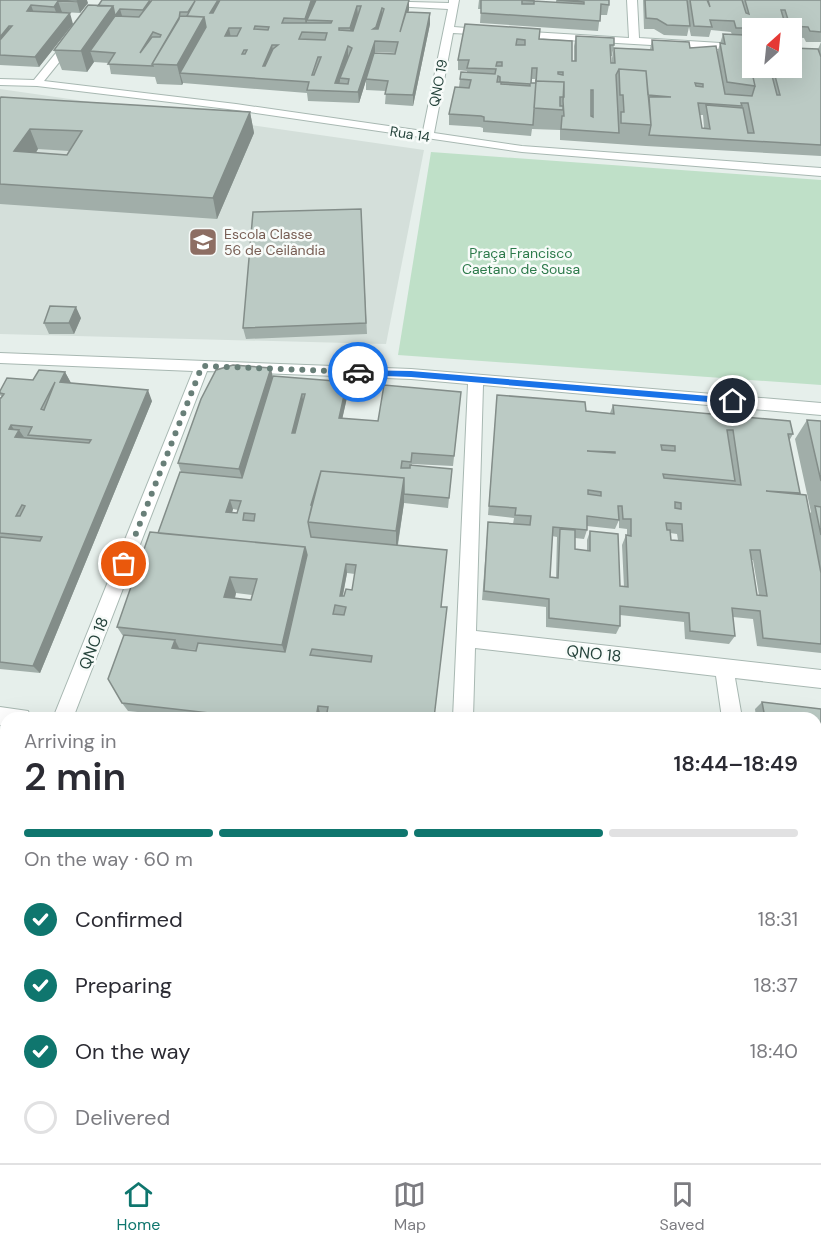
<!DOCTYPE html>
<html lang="en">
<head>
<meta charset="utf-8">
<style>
	:root { --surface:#fff; --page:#f7f7f7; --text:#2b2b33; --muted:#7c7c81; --line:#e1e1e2; --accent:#0f766e }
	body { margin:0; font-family:"DM Sans",sans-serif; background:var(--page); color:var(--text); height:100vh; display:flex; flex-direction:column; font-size:22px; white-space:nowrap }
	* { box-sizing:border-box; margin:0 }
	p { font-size:20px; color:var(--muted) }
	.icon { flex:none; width:33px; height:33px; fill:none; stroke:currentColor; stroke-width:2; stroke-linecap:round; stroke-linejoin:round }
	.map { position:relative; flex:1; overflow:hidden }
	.side { position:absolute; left:0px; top:712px; width:822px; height:452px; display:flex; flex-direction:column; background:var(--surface); border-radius:18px 18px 0 0; box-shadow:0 6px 24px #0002 }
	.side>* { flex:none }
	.needle { width:39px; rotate:27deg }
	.fabs { position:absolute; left:742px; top:18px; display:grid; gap:12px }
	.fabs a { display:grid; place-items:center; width:60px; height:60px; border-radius:0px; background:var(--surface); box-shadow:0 6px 24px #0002; font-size:30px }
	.pin { position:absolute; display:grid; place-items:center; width:51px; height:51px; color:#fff; margin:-26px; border:3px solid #fff; border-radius:50%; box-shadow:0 2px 6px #0007 }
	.courier { position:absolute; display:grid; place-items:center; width:60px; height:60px; margin:-30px; border:4px solid #1a73e8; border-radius:50%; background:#fff; color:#222; box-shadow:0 2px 8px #0007 }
	.summary em { font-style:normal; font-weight:600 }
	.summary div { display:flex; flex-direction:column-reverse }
	.summary { display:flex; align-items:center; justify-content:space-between; height:102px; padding:0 24px }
	h1 { font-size:39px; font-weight:600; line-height:45px }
	.bar { display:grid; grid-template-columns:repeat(4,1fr); gap:9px 6px; align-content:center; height:72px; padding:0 24px }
	.bar i { height:8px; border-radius:4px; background:var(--line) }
	.bar .current { background:var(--accent) }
	.bar p { grid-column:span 4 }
	ol { padding:0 24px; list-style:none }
	li { display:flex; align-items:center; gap:18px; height:66px }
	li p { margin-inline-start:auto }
	li .icon { padding:6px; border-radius:50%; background:var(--accent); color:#fff; stroke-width:4 }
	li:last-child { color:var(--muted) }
	li i { width:33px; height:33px; border:3px solid var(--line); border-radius:50% }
	.dock { display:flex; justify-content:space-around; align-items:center; height:84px; border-top:2px solid var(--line); background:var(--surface); font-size:16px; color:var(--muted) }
	.dock a { display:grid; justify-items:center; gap:3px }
	.dock .current { color:var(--accent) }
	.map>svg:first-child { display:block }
	.built { fill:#d4dfda }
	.green { fill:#bfe0c8 }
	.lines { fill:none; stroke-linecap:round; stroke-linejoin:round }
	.street-casing { stroke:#a8b8b2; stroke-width:2 }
	.street { fill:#fff; fill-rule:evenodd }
	.wall { fill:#a1aea9; fill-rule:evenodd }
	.shaded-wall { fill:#838d89 }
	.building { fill:#bbcac4; stroke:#838d89; stroke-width:1.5; fill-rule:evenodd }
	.route { fill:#1a73e8 }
	.done { stroke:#687f78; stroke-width:6; stroke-dasharray:0 10.8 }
	.labels { text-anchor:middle; stroke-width:5; stroke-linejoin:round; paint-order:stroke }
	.far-street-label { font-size:14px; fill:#24423a; stroke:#f7fbf9 }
	.far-education-label { font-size:14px; fill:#785e54; stroke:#f7fbf9; text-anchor:start }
	.far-park-label { font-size:14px; fill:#2d7a4b; stroke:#f7fbf9 }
	.street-label { font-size:16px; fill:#24423a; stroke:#f7fbf9 }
</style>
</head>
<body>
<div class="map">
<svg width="821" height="1163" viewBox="0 0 821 1163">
	<rect width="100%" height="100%" fill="#e6efeb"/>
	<!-- built -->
	<path class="built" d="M0 89 424 150 386 344 0 334Z"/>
	<!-- green -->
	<path class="green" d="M431 152 821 180V385L398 355Z"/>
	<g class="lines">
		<!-- street casing -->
		<g class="street-casing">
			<path id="street" d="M332 0 449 3V0H459L454 27 491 30 493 32 488 35 453 33 434 133 522 146 821 168V176L522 152 236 110 37 86 0 85V79L34 80 68 38 72 37 77 40 44 81 236 104 423 131 448 9 337 3Z
				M627 0H637L639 38 753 45V51L515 37 510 34 515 31 629 38Z
				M0 353 411 369 821 403V415L483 385 476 631 821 670V688L735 678 742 718H722L716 676 475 648 473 718H453L468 384 411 379 207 371 73 718H53L193 371 0 363Z
				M0 707 28 711 31 718H6V726L0 725Z
				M6 861V897L0 899V863Z
				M787 1158H813L814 1163H788Z"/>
		</g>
		<!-- street -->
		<use href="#street" class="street"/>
	</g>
	<!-- wall -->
	<path class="wall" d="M0 0 88 3 80 13 62 12 61 13 73 24 39 67 0 65Z
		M409 0 408 12 430 13V24L413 106 385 104 386 91 366 90V80L359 103 308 101 307 93 183 83 182 85 157 84 155 77 111 74 109 63 94 62 87 72 62 70 54 50 98 6ZM375 52 396 53 395 54 375 53Z
		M479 0H534V4L556 2V0H609V5L607 15H600L598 31 480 23 481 9H478Z
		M643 0H821V156L646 146 560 140V128V130L532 129 531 136 483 132V128L480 127 449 125V114L459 87 460 79 467 73V71L458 70V60L465 24 539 39 572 61H574V46L576 36 614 45 612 56H610L611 63H612V58L614 48 650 49 652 40 717 53 723 34 732 35 731 32 711 30 709 37 691 36 689 27 687 36 664 35 654 29H644ZM753 28H792V37L804 38 806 42H821L818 49 792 68H753L745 39H753ZM531 79H535V83H531ZM700 115H703L704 128H702Z
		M0 99 250 112 254 133 217 219 0 204ZM38 149 69 151 67 155 36 153Z
		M361 209 367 334 246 339 243 328Z
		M81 318 74 334H49L44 323Z
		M65 372 71 383 152 401 40 673 0 669V398L2 397 0 395V391L33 380Z
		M273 377 347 382 348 393 342 419 378 421 460 402 453 466 412 464V465L452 469 448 508 404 503 398 545 442 607 327 714 320 713 319 718H196L128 711 122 703 123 636 117 627 158 533 181 472 178 463ZM233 509 238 510 237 513H232ZM347 573 355 574 352 590 344 596H343ZM236 593 252 595 251 600 235 599ZM179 649 196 650V651Z
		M497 395 586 411 610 413 613 405 793 434 789 441 800 493 799 495 809 514 811 512 795 439 807 420 821 421V653L757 646 753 619 733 617 735 636 729 644 685 639 684 622 620 615V626L616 634 546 627V607L482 600 488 522 513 524 514 518 488 515ZM619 520V528L627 529V536L626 535 622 545 624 587 620 586 590 531 587 540V551L575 549V538L584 539 587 530V526L615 529ZM670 533 677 534 678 540H671ZM552 536 557 537 556 578 550 577ZM752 560H753L759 595H757Z
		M762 702 821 709V956L816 955V718H756L755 709Z
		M816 1049H821V1114L816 1079Z
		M573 1158H773L774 1163H574Z"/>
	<!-- shaded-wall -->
	<path class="shaded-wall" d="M78 0H87L88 3 80 13 77 2Z
		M218 0H222L212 24 210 13Z
		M314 0H317L307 20V25L306 30 305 19 311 1Z
		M409 0V10L400 42V32Z
		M58 1 62 12 58 17 54 7Z
		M31 5 35 16 27 11Z
		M113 6 120 9 123 19 90 51 94 62 87 72 81 51Z
		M357 6 358 16 351 39 350 28Z
		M382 8V19L376 37 373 29Z
		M70 13 73 24 39 67 35 57Z
		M430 13V24L413 106V95Z
		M204 17 208 37 180 73 183 83 182 85 177 65Z
		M9 26 13 37 0 53V37Z
		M229 28 231 38 225 36Z
		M375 41V52L359 103 358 92Z
		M272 45 274 55 265 77 263 66Z
		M348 46V57L340 78V81L337 91 335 83Z
		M250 112 254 133 217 219 213 198Z
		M30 129 38 149 23 172 14 151Z
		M76 307 81 318 74 334 69 323Z
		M271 368 275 388 245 488 239 469Z
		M65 372 71 383 66 393 60 382Z
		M347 382 348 393 340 429 339 418Z
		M148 390 152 401 40 673 33 666Z
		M302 394 304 405 294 443 292 433Z
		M11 425 17 434 19 430 26 440 22 447 9 429Z
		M404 478V503L396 555V531Z
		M230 500 233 509 229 522 226 512Z
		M305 547 309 564 287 660 282 645Z
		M346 564 347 573 341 604 340 596Z
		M230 577 236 593 230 614 224 597Z
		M175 640 179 648 177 656 172 648Z
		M318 706 320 713 319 718H316Z
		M167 1158H178L177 1163H166Z"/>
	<!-- building -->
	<path class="building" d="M0 0H78L77 2 58 1 54 7 31 5 27 11 70 13 35 57 0 55V40L12 26H9L0 37Z
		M102 0H150L143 10 120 9 115 16 113 6H98Z
		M152 0H218L210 13H213L220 0H314L311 1 305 19 284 18 282 23H331L332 21 307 20 316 0H409L400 32 406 12 430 13 413 95 385 94 388 81 366 79 374 53 395 54 398 42 375 41 358 92 307 90 309 82 180 73 206 27 204 17 187 16 195 1 188 12H180L179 19 152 64 153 66 108 64 115 53 90 51 115 16 139 17ZM357 6H361L353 31 339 30V28H350ZM382 8 384 9 378 29H373L376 27ZM255 26 269 27 268 30 254 29ZM229 28H241L237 36H225ZM153 32 161 35 160 37H152L140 53ZM302 32 327 33 325 40 299 39ZM272 45H278L273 49 265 66H263ZM348 46 352 48 340 78 349 79 348 84 335 83ZM244 50H247L245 54H242ZM318 57H321L314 75H312Z
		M481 0H534V1L522 0V4H534V1L584 4V2L557 0H609V5L601 4 600 21 481 13Z
		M645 0H687L690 26 667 25 657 19 646 18Z
		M690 0H707L710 7 708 0H742L746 13 749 14 745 0H821V32L810 31 808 27 790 26 785 10H781L786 27 770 26V28H736L734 21 710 20 712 27 694 26Z
		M88 5 113 6 81 51 54 50Z
		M180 16 204 17 177 65 152 64Z
		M465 24 540 29 539 39 572 41V61H576V36L614 38V45H610L611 63H615L614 48 653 50 652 40 689 42 690 48 716 46 725 94 752 96 755 86 746 45 753 46V68H770L777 95H780L773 68H792V48L818 49 821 57V145L649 135 651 125 649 97H671L648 95 646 71 619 69 616 75 619 133 561 129 562 116H564L563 101 564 82 536 81 533 125 484 121V117L481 116 449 114 455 87 469 88 471 80 460 79 461 72 495 74 496 69 467 68 469 60H458ZM517 39 525 40V45H516ZM497 62H502V66H496ZM532 68H537L536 83H531ZM558 72H563V75L558 74ZM498 76 500 77V82H497ZM501 82 530 84V86L501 84ZM695 83 703 84V87L696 86ZM591 90H593V117L591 116ZM698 103 742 106 741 103H748L754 133H748L743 108 706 105 710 129 702 128Z
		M723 34 744 35 755 86 727 82 720 43 725 44Z
		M619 69 646 71 651 125 621 123V112H624L623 95H620Z
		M536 81 564 82V97H560V106H563V110L534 108Z
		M1 97 250 112 213 198 0 184V99ZM30 129 82 131 67 155 14 151Z
		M361 209 366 323 243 328 253 212Z
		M50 306 76 307 69 323H44Z
		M233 365 271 368 239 469 178 463 201 399 216 370Z
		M39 370 65 372 60 382 148 390 33 666 0 662V537L40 541 42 537 0 533V398H1L4 394 0 393V391L7 378 33 380ZM55 382 44 410 41 409ZM11 425 32 427 28 435 91 440 89 443 15 437 19 430 9 429ZM22 505 25 506 20 516H16Z
		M273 376 347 382 339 418 378 421 384 385 461 392 454 456 412 453 411 462 402 461 401 468H410V465L452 469 449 498 404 494V478L321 471 311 505H312L308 522 311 537 447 550 441 607H447L434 718H326L328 707 318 706 316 718H253L122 703 108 679 124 635 175 640 172 648 196 651 198 643 285 652 307 555 305 547 158 533 180 472 242 478ZM302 394H305L295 433H292ZM230 500 241 501 237 513 226 512ZM244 513 255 514 254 521 243 520ZM346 564 356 565 352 590 346 589 344 596H340ZM335 605 346 607 344 615 333 614ZM312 649 372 656 371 662 310 655Z
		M497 395 585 402 586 411 614 414 613 405 790 421 793 434H788L800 493 766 491 806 495 821 573V644L763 638 760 611 732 608 735 636 690 631 689 613 620 606V626L549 618V599L484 591 488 522 530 525 531 516 515 515 516 508 489 506ZM727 430H733L741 485 664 478 663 474 735 481ZM661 445 675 446V451L662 450ZM587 451 615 452V453ZM588 490 601 492V496L588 494ZM675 502 681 503V509L675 508ZM618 506H622L623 519H631V536L626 535 628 587 620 586 618 534 590 531V551L575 549V530L560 529 558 578 550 577 553 527 587 530V516L619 520ZM666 523 682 524 683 541 671 540 670 530H667ZM750 550H760L767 596 757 595Z
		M807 420 821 421V481Z
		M321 471 404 478 396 531 308 522Z
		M815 506 821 507V535Z
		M150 532 305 547 282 645 117 627ZM230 577 257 579 251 600 224 597Z
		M762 702 821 709V855L816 854V718H765Z
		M816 854 821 855V949L816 948Z
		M6 1095V1158H167L166 1163H6L0 1162V1125L6 1107 2 1106Z
		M264 1158H572V1163H271L272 1159Z
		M578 1158H773L774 1163H578Z"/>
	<!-- route -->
	<path class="route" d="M355 370 411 371 733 398 737 401 733 404 411 377 358 375 354 372Z"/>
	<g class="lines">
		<!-- done -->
		<path class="done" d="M124 564 202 366 358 372"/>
	</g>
	<!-- icons -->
	<defs>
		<g id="school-square" transform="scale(1.5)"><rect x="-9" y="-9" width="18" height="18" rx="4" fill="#8d6e63" stroke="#f7fbf9"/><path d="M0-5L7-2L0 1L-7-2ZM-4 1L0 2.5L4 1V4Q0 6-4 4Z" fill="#fff"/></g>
	</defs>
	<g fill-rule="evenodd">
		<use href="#school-square" x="203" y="242"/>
	</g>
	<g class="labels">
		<!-- far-street labels -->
		<g class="far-street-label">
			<text transform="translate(438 83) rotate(-79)" y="5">QNO 19</text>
			<text transform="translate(410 134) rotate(9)" y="5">Rua 14</text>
		</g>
		<!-- far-education labels -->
		<g class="far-education-label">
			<text x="224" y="239">Escola Classe<tspan x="224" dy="16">56 de Ceilândia</tspan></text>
		</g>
		<!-- far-park labels -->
		<g class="far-park-label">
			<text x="521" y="258">Praça Francisco<tspan x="521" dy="16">Caetano de Sousa</tspan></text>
		</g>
		<!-- street labels -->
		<g class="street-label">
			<text transform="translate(93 643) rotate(-69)" y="6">QNO 18</text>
			<text transform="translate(594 653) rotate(6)" y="6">QNO 18</text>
		</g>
	</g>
</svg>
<div class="fabs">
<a><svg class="needle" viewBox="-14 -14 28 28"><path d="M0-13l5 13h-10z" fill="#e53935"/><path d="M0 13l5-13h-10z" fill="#7c7c81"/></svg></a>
</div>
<div class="pin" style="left:124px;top:564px;background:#ea580c"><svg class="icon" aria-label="bag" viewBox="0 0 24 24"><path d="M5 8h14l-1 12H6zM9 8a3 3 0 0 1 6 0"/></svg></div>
<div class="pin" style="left:733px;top:401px;background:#1f2937"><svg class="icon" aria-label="home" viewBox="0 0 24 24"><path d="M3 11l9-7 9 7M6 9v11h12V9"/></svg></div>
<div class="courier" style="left:358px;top:372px"><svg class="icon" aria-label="car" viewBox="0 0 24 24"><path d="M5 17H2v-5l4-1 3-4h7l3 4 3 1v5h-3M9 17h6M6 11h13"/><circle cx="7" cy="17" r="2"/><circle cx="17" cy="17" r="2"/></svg></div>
<section class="side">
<div class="summary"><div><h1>2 min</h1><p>Arriving in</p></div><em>18:44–18:49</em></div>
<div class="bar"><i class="current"></i><i class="current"></i><i class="current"></i><i></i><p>On the way · 60 m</p></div>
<ol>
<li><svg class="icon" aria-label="check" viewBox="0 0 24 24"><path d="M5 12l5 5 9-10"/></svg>Confirmed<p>18:31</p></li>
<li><svg class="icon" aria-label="check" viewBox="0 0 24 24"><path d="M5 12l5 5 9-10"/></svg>Preparing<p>18:37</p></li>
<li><svg class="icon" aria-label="check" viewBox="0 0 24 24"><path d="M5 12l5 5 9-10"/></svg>On the way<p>18:40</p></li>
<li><i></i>Delivered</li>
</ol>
</section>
</div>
<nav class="dock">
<a class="current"><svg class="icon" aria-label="home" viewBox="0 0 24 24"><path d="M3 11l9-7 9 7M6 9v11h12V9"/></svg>Home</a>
<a><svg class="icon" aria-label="map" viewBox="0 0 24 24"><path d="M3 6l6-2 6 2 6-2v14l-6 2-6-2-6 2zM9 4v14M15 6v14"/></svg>Map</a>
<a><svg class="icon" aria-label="saved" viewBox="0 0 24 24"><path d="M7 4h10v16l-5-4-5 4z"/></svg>Saved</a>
</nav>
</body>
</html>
